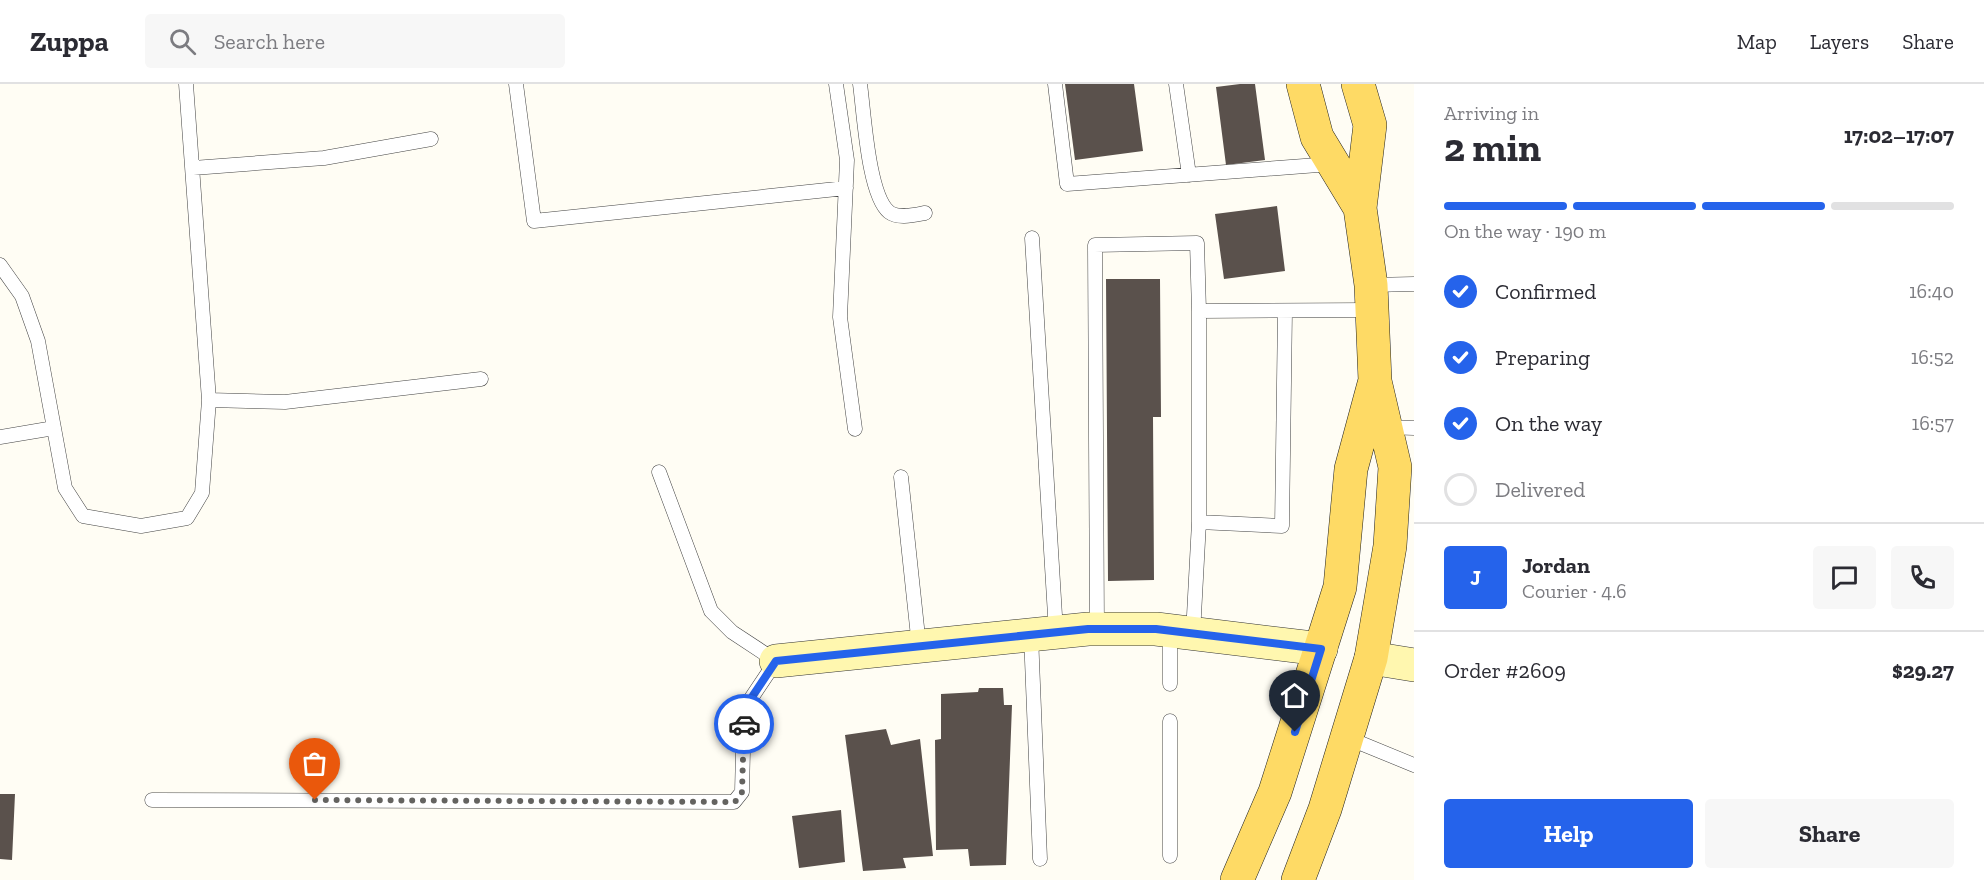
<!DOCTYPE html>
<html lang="en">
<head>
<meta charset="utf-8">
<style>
	:root { --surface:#fff; --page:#f7f7f7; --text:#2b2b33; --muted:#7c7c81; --line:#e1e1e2; --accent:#2563eb }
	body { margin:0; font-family:"Zilla Slab",serif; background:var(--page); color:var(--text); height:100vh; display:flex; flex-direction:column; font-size:22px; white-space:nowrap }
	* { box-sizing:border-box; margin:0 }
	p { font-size:20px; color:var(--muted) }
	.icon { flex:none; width:33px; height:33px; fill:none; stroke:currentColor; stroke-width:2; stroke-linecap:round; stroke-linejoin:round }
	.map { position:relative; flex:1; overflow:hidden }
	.sheet { display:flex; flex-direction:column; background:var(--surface); width:570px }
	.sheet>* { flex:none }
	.pin { position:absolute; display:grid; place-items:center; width:51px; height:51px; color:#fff; margin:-62px -26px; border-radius:50% 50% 50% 0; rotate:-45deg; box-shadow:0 0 6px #0007 }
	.pin .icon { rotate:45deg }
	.courier { position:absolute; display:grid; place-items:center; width:60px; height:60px; margin:-30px; border:4px solid #2563eb; border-radius:50%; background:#fff; color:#222; box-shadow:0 2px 8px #0007 }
	.overview em { font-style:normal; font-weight:800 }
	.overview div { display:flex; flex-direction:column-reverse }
	.overview { display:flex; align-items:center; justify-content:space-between; height:102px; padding:0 30px }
	h1 { font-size:39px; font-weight:800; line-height:45px }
	.bar { display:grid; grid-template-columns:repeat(4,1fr); gap:9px 6px; align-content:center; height:72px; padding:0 30px }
	.bar i { height:8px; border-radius:4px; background:var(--line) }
	.bar .current { background:var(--accent) }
	.bar p { grid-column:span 4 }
	.line { display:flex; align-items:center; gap:15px; padding:0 30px; border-top:2px solid var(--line) }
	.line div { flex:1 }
	.round { display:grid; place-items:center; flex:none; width:63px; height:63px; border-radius:6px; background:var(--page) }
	ol { padding:0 30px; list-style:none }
	li { display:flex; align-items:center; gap:18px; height:66px }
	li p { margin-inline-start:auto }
	li .icon { padding:6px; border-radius:50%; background:var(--accent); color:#fff; stroke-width:4 }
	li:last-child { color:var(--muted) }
	li i { width:33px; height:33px; border:3px solid var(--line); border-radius:50% }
	.button { display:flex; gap:12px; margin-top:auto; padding:12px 30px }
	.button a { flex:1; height:69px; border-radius:6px; background:var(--accent); color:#fff; font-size:24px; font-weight:800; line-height:69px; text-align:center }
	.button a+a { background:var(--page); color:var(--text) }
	header { display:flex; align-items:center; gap:36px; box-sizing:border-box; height:84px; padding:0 30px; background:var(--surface); border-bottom:2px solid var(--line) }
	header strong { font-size:28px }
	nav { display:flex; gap:33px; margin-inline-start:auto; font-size:21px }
	.search { width:420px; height:54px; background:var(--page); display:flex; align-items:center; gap:15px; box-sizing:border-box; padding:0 21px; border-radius:6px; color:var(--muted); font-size:22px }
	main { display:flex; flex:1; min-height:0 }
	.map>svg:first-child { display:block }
	.building { fill:#5a514c }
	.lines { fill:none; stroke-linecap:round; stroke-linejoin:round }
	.lane-casing { stroke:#434343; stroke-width:15 }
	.secondary-casing { stroke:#323232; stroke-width:34 }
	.primary-casing { stroke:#212121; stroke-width:34 }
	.lane { stroke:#fff; stroke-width:14 }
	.secondary { stroke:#fff7af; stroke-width:33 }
	.primary { stroke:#feda65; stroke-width:33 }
	.done { stroke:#646360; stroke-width:6; stroke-dasharray:0 10.8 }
	.route { stroke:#2563eb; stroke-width:8 }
</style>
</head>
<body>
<header>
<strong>Zuppa</strong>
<div class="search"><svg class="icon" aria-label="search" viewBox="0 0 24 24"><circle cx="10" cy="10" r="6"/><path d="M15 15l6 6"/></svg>Search here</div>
<nav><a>Map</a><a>Layers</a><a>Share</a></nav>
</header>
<main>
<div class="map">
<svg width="1414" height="796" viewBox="0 0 1414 796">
	<rect width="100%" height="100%" fill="#fffdf4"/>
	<!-- building -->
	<path class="building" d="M1065 0H1134L1143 67 1075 76Z
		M1240 0H1255L1265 76 1226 81 1216 3Z
		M1277 122 1285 187 1224 195 1215 130Z
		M1106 195H1160L1161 333H1153L1154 496 1108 497Z
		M979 604H1003L1004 621H1012L1006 781 970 782 968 765 936 766 935 656 941 655V610L978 608Z
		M886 645 891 661 920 655 933 772 903 774 906 784 863 787 845 651Z
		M0 710H15L12 776 0 775Z
		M841 726 845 778 799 784 792 732Z"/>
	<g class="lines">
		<!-- lane casing -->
		<g class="lane-casing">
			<path id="lane" d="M516 0 534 137 846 104
				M836 0 847 76 840 233 855 345
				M860 0C864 28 868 111 889 128 898 135 914 131 925 129
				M1055 0 1067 100 1331 80
				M1176 0 1189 91
				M193 84 324 74 431 55
				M1032 154 1056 548
				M0 181 22 212 38 257 65 404 83 432 141 442 187 434 202 409 209 316 186 0
				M1371 201 1414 200
				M209 316 285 318 481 295
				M1386 343 1414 344
				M0 353 54 344
				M901 393 919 562
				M1199 438 1282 442 1285 227
				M1097 545 1095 161 1197 159 1199 227
				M1170 547V600
				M1193 550 1199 438V227L1372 226
				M1031 551 1040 775
				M1170 637V772
				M1348 654 1414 681
				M152 716 734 718 742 708 744 625 776 577 732 548 711 527 659 388"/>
		</g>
		<!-- secondary casing -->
		<g class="secondary-casing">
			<path id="secondary" d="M1371 574 1414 581
				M776 577 1088 545H1156L1321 565"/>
		</g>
		<!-- primary casing -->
		<g class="primary-casing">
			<path id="primary" d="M1303 0 1317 53 1360 124
				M1237 796 1275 708 1340 503 1351 385 1374 300
				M1298 796 1325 725 1371 574 1390 462 1395 383 1375 297 1371 201 1360 124 1370 41 1358 0"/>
		</g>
		<!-- lane -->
		<use href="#lane" class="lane"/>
		<!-- secondary -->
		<use href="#secondary" class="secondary"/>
		<!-- primary -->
		<use href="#primary" class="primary"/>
	</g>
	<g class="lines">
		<!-- done -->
		<path class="done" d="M315 716 735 718 742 708 744 640"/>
		<!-- route -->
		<path class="route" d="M744 640V625L776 577 1088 545H1156L1321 565 1295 648"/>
	</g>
</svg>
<div class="pin" style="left:315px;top:716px;background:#ea580c"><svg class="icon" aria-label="bag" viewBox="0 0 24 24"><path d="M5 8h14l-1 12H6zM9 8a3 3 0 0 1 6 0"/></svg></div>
<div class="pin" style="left:1295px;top:648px;background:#1f2937"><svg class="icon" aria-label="home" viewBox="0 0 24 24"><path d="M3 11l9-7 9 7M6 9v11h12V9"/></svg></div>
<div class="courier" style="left:744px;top:640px"><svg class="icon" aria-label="car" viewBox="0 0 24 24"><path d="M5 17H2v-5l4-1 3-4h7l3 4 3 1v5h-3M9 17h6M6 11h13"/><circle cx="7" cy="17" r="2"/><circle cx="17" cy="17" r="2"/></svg></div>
</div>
<section class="sheet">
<div class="overview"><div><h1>2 min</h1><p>Arriving in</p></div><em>17:02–17:07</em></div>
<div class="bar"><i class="current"></i><i class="current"></i><i class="current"></i><i></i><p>On the way · 190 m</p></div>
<ol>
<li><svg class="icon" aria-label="check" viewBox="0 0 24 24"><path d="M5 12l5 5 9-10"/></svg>Confirmed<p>16:40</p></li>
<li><svg class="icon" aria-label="check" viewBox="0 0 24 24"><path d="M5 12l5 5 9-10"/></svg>Preparing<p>16:52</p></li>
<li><svg class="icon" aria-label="check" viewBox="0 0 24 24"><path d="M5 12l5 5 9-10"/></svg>On the way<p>16:57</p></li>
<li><i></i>Delivered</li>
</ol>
<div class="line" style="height:108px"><b class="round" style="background:var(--accent);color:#fff">J</b><div><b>Jordan</b><p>Courier · 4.6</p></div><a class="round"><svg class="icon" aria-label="chat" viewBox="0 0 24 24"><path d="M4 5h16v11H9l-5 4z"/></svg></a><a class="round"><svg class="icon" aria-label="phone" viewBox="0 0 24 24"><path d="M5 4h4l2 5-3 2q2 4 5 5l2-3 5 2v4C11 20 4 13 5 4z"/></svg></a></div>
<div class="line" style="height:78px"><div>Order #2609</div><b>$29.27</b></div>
<div class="button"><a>Help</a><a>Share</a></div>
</section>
</main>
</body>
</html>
